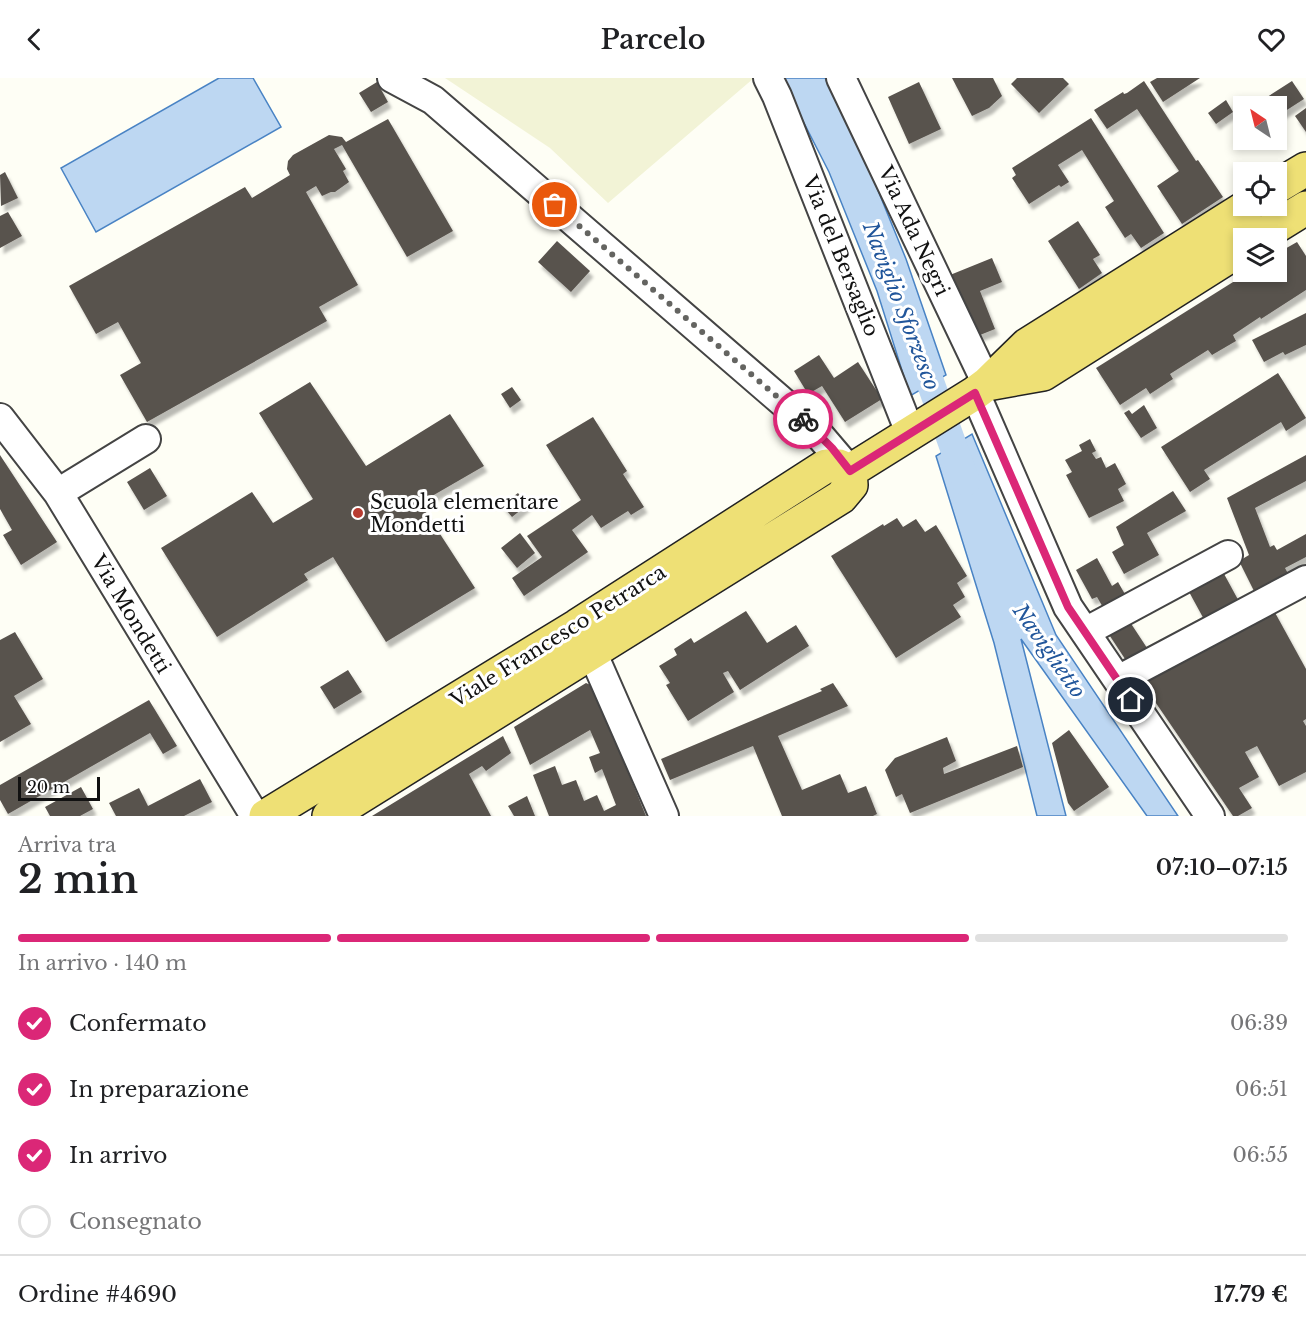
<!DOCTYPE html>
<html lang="it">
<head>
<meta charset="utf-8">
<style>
	:root { --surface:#fff; --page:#f2f2f2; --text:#202124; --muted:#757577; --line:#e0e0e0; --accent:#db2777 }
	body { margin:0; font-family:"Libre Baskerville",serif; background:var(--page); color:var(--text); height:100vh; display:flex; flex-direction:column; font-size:22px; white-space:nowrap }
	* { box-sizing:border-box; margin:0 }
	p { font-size:20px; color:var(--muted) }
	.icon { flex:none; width:33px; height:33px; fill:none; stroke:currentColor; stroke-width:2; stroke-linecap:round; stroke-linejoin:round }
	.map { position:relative; height:738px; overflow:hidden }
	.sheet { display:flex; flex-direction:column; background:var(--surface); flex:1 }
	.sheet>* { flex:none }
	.needle { width:39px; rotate:325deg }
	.buttons { position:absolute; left:1233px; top:18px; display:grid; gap:12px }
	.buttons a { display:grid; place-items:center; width:54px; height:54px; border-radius:0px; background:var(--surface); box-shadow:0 3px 9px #0003; font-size:30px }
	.scale { position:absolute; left:18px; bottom:15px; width:82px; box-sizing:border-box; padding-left:6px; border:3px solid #111; border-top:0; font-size:16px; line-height:21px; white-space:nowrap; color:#111; -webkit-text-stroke:4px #fff; paint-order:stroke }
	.pin { position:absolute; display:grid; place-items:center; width:51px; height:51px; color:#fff; margin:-26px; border:3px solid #fff; border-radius:50%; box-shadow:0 2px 6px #0007 }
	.courier { position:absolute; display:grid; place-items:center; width:60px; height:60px; margin:-30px; border:4px solid #db2777; border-radius:50%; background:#fff; color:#222; box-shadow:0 2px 8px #0007 }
	.summary em { font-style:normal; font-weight:600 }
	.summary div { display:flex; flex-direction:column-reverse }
	.summary { display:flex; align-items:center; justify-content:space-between; height:102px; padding:0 18px }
	h1 { font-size:39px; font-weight:600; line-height:45px }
	.bar { display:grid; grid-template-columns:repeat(4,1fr); gap:9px 6px; align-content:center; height:72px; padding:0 18px }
	.bar i { height:8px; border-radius:4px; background:var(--line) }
	.bar .current { background:var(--accent) }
	.bar p { grid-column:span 4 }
	.line { display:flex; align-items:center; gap:15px; padding:0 18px; border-top:2px solid var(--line) }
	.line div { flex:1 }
	ol { padding:0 18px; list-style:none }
	li { display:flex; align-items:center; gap:18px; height:66px }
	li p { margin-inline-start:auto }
	li .icon { padding:6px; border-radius:50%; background:var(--accent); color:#fff; stroke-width:4 }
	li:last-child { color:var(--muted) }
	li i { width:33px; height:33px; border:3px solid var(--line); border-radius:50% }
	header { display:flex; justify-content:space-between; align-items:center; height:78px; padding:0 18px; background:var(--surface); font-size:27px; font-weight:600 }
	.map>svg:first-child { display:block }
	.farmland { fill:#f2f3d6 }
	.water { fill:#bdd7f2; stroke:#4983c4; stroke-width:1.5 }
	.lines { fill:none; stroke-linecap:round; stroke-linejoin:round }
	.canal { stroke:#bdd7f2; stroke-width:28 }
	.building { fill:#59534e; filter:url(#shadow) }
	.minor-casing { stroke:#444; stroke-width:32 }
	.major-casing { stroke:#222; stroke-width:36 }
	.minor { stroke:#fff; stroke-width:28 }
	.major { stroke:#eee075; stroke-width:33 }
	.done { stroke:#646461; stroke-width:6; stroke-dasharray:0 10.8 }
	.route { stroke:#db2777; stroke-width:8 }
	.poi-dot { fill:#b83c31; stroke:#fff; stroke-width:2 }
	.labels { text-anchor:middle; stroke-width:6; stroke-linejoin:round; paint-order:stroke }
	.street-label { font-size:20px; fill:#111; stroke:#fff }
	.poi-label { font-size:20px; fill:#111; stroke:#fff; text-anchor:start }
	.water-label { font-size:21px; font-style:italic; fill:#21569b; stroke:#fff }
</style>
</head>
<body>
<header><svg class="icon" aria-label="back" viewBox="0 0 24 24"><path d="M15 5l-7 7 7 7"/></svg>Parcelo<svg class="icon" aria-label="heart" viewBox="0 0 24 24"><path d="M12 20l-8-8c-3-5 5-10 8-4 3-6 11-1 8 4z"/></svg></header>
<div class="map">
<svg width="1306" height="738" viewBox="0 0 1306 738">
	<defs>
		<filter id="shadow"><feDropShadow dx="3.5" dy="6" stdDeviation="1.5" flood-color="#0004"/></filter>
	</defs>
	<rect width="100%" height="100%" fill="#fefef5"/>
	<!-- farmland -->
	<path class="farmland" d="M445 0H754L608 125 550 70Z"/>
	<!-- water -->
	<path class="water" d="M219 0H253L281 49 96 154 61 90Z
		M781 0H825L857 61 906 181 946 297 910 318 877 213 829 94Z
		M972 356 1056 557 1178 738H1147L1021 561 1066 738H1037L994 565 936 378Z"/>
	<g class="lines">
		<!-- canal -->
		<path class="canal" d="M918 270 966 404"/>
	</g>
	<!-- building -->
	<path class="building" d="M952 0H993L1002 18 989 30 972 38Z
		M1017 0H1063L1069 6 1039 35 1011 6Z
		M1157 0H1200L1163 24 1150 4Z
		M1144 3 1196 83 1198 82 1223 119 1182 146 1157 108 1179 93 1137 31 1107 51 1094 32 1123 14 1124 16 1127 15Z
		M1292 3 1304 21 1276 39V28H1253Z
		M377 4 388 24 371 34 359 15Z
		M919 4 941 51 909 66 888 19Z
		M1226 22 1233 34 1216 46 1208 35Z
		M1306 30V54L1295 38Z
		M1091 40 1164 155 1141 170 1131 156 1125 160 1105 129 1114 123 1082 72 1058 87 1069 104 1061 109 1059 107 1029 126 1012 100 1016 97 1012 90Z
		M388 41 453 153 407 179 342 67 334 71 346 91 343 93 349 104 335 114H331L322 118 316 108 306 114 358 207 319 229 327 243 147 344 120 297 141 285 118 244 96 256 69 208 245 109 252 120 290 97 287 91 288 83 293 77 329 57 342 59 346 64Z
		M5 94 18 120 1 128 0 97Z
		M8 134 22 158 0 170V138Z
		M1078 143 1100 177 1093 181 1102 195 1079 211 1048 163Z
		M557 163 590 193 571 214 538 184Z
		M1297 164 1306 178V212L1261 241 1260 239 1233 257 1236 263 1212 277 1208 272 1170 296 1173 301 1150 316 1146 310 1120 327 1096 290 1249 194H1276V176Z
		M992 180 1002 204 980 213 995 251 975 259 950 197Z
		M1306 235V267L1285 277 1283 274 1264 284 1252 262Z
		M819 277 834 300 858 284 882 321 845 344 822 308 808 316 794 293Z
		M1278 295 1306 340 1286 353 1281 344 1204 392 1210 401 1190 414 1161 369Z
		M310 304 366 388 450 336 484 388 420 425 475 510 386 564 333 479 304 496 308 502 217 559 161 470 252 414 273 445 313 421 259 335Z
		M512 309 521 322 510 330 501 316Z
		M1144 327 1157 350 1141 360 1124 335 1129 332 1132 336Z
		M593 339 627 393 623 396 644 429 631 437 628 433 601 450 592 437 572 452 588 474 524 518 512 500 542 479 527 458 581 422 546 367Z
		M1090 361 1096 373 1092 375 1096 381 1101 379 1106 390 1115 385 1126 406 1118 411 1124 423 1089 440 1066 397 1072 394 1065 382 1082 373 1079 367Z
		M0 377 57 464 21 487 3 457 12 452 0 431Z
		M1306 377V403L1255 430 1270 469 1274 467 1277 472 1306 456V479L1285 490 1291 501 1257 519 1239 483 1249 477 1227 420Z
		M150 390 167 418 144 432 127 404Z
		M1173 413 1186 433 1147 455 1159 477 1124 496 1112 474 1124 467 1116 449Z
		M518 415 527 427 512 439 502 427Z
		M897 440 903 449 916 441 925 454 936 447 967 498 957 505 965 519 953 527 961 539 896 580 831 478 883 446 884 448Z
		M520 455 535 475 517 490 501 470Z
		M1097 480 1112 508 1118 504 1130 525 1108 538 1097 519 1092 521 1076 492Z
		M1223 494 1242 529 1206 545 1188 512Z
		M1273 531 1306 591V641L1303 643 1306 648V694L1279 708 1257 668 1245 674 1259 699 1239 710 1252 730 1238 738H1233L1143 606Z
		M746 533 767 565 796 547 809 568 740 612 728 593 723 595 734 614 688 643 666 607 670 605 659 588 677 577 674 571 691 560 694 565Z
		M1128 541 1151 576 1129 587 1106 552Z
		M15 554 43 601 14 618 31 646 0 664V562Z
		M348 592 362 614 334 631 320 609Z
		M586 605 593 608 646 738H549L533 697 555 688 562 707 576 702 584 723 597 717 604 733 616 727 602 691 595 695 589 679 600 675 590 652 530 687 514 649Z
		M833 605 848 628 778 658 802 712 840 696 848 715 866 708 877 736 873 738H782L753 668 670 702 661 681 822 613 820 611Z
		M149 622 177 668 163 676 150 655 8 736 0 722V707Z
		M1069 652 1109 709 1074 733 1068 725 1052 665Z
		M503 658 511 675 486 693 482 688 469 696 491 738H372Z
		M947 659 956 683 943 690 944 696 1017 668 1023 689 910 735 902 716 896 719 885 692 895 680Z
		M200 701 212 724 184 738H116L109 725 139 710 148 728Z
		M81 709 93 731 80 738H50L45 729Z
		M527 718 535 738H514L508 728Z"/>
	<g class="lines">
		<!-- minor casing -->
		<g class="minor-casing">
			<path id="minor" d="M392 0 433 22 815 352 850 393
				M768 0 777 18 911 357
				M841 0 987 306
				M975 315 1068 529 1210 738
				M0 340 58 415 255 738
				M58 415 146 361
				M580 554 592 574 664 738
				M1085 554 1228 477
				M1118 602 1306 502"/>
		</g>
		<!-- major casing -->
		<g class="major-casing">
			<path id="major" d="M1276 109 1306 91
				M1257 160 1306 130
				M987 306 1043 296 1244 169
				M850 393 975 315 987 306 1027 267 1248 128
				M266 738 577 548 826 388H839L850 393
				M329 738 841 419 851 407 850 393"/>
		</g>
		<!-- minor -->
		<use href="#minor" class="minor"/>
		<!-- major -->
		<use href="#major" class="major"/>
	</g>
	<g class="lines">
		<!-- done -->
		<path class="done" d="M555 127 803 341"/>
		<!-- route -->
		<path class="route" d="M803 341 832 370 850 393 975 315 1068 529 1131 622"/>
	</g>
	<!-- markers -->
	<circle class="poi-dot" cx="358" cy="435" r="6"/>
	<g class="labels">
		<!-- street labels -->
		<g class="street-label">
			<text transform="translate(914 153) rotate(65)" y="7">Via Ada Negri</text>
			<text transform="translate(841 178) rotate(68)" y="7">Via del Bersaglio</text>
			<text transform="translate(131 536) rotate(59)" y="7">Via Mondetti</text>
			<text transform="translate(558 558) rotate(-32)" y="7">Viale Francesco Petrarca</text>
		</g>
		<!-- poi labels -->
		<g class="poi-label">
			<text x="370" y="431">Scuola elementare<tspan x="370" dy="23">Mondetti</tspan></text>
		</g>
		<!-- water labels -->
		<g class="water-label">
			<text transform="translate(901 228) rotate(69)" y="7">Naviglio Sforzesco</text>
			<text transform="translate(1049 573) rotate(55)" y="7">Naviglietto</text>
		</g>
	</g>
</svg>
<div class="buttons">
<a><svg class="needle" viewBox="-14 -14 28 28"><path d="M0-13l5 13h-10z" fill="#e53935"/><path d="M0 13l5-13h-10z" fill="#757577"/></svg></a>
<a><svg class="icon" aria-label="locate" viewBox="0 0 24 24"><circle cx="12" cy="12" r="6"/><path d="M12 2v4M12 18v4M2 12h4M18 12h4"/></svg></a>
<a><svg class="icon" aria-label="layers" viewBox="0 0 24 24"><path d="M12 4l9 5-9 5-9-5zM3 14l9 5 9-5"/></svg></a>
</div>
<div class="scale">20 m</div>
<div class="pin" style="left:555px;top:127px;background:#ea580c"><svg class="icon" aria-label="bag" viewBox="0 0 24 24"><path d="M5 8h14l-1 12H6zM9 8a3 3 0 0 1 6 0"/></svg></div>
<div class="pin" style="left:1131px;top:622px;background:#1f2937"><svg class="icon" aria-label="home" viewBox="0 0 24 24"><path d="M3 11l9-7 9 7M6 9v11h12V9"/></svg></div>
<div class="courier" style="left:803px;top:341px"><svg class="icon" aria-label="bike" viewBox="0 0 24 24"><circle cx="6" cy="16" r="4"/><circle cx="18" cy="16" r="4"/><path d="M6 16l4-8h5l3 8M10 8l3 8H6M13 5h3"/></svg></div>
</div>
<section class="sheet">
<div class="summary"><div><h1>2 min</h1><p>Arriva tra</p></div><em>07:10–07:15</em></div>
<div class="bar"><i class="current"></i><i class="current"></i><i class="current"></i><i></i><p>In arrivo · 140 m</p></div>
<ol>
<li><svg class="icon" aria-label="check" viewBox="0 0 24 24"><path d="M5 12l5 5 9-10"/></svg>Confermato<p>06:39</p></li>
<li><svg class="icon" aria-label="check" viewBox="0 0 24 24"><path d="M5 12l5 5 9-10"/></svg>In preparazione<p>06:51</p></li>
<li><svg class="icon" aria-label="check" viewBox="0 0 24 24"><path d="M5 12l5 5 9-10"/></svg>In arrivo<p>06:55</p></li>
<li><i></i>Consegnato</li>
</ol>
<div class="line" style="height:78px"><div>Ordine #4690</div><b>17.79 €</b></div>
</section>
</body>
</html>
